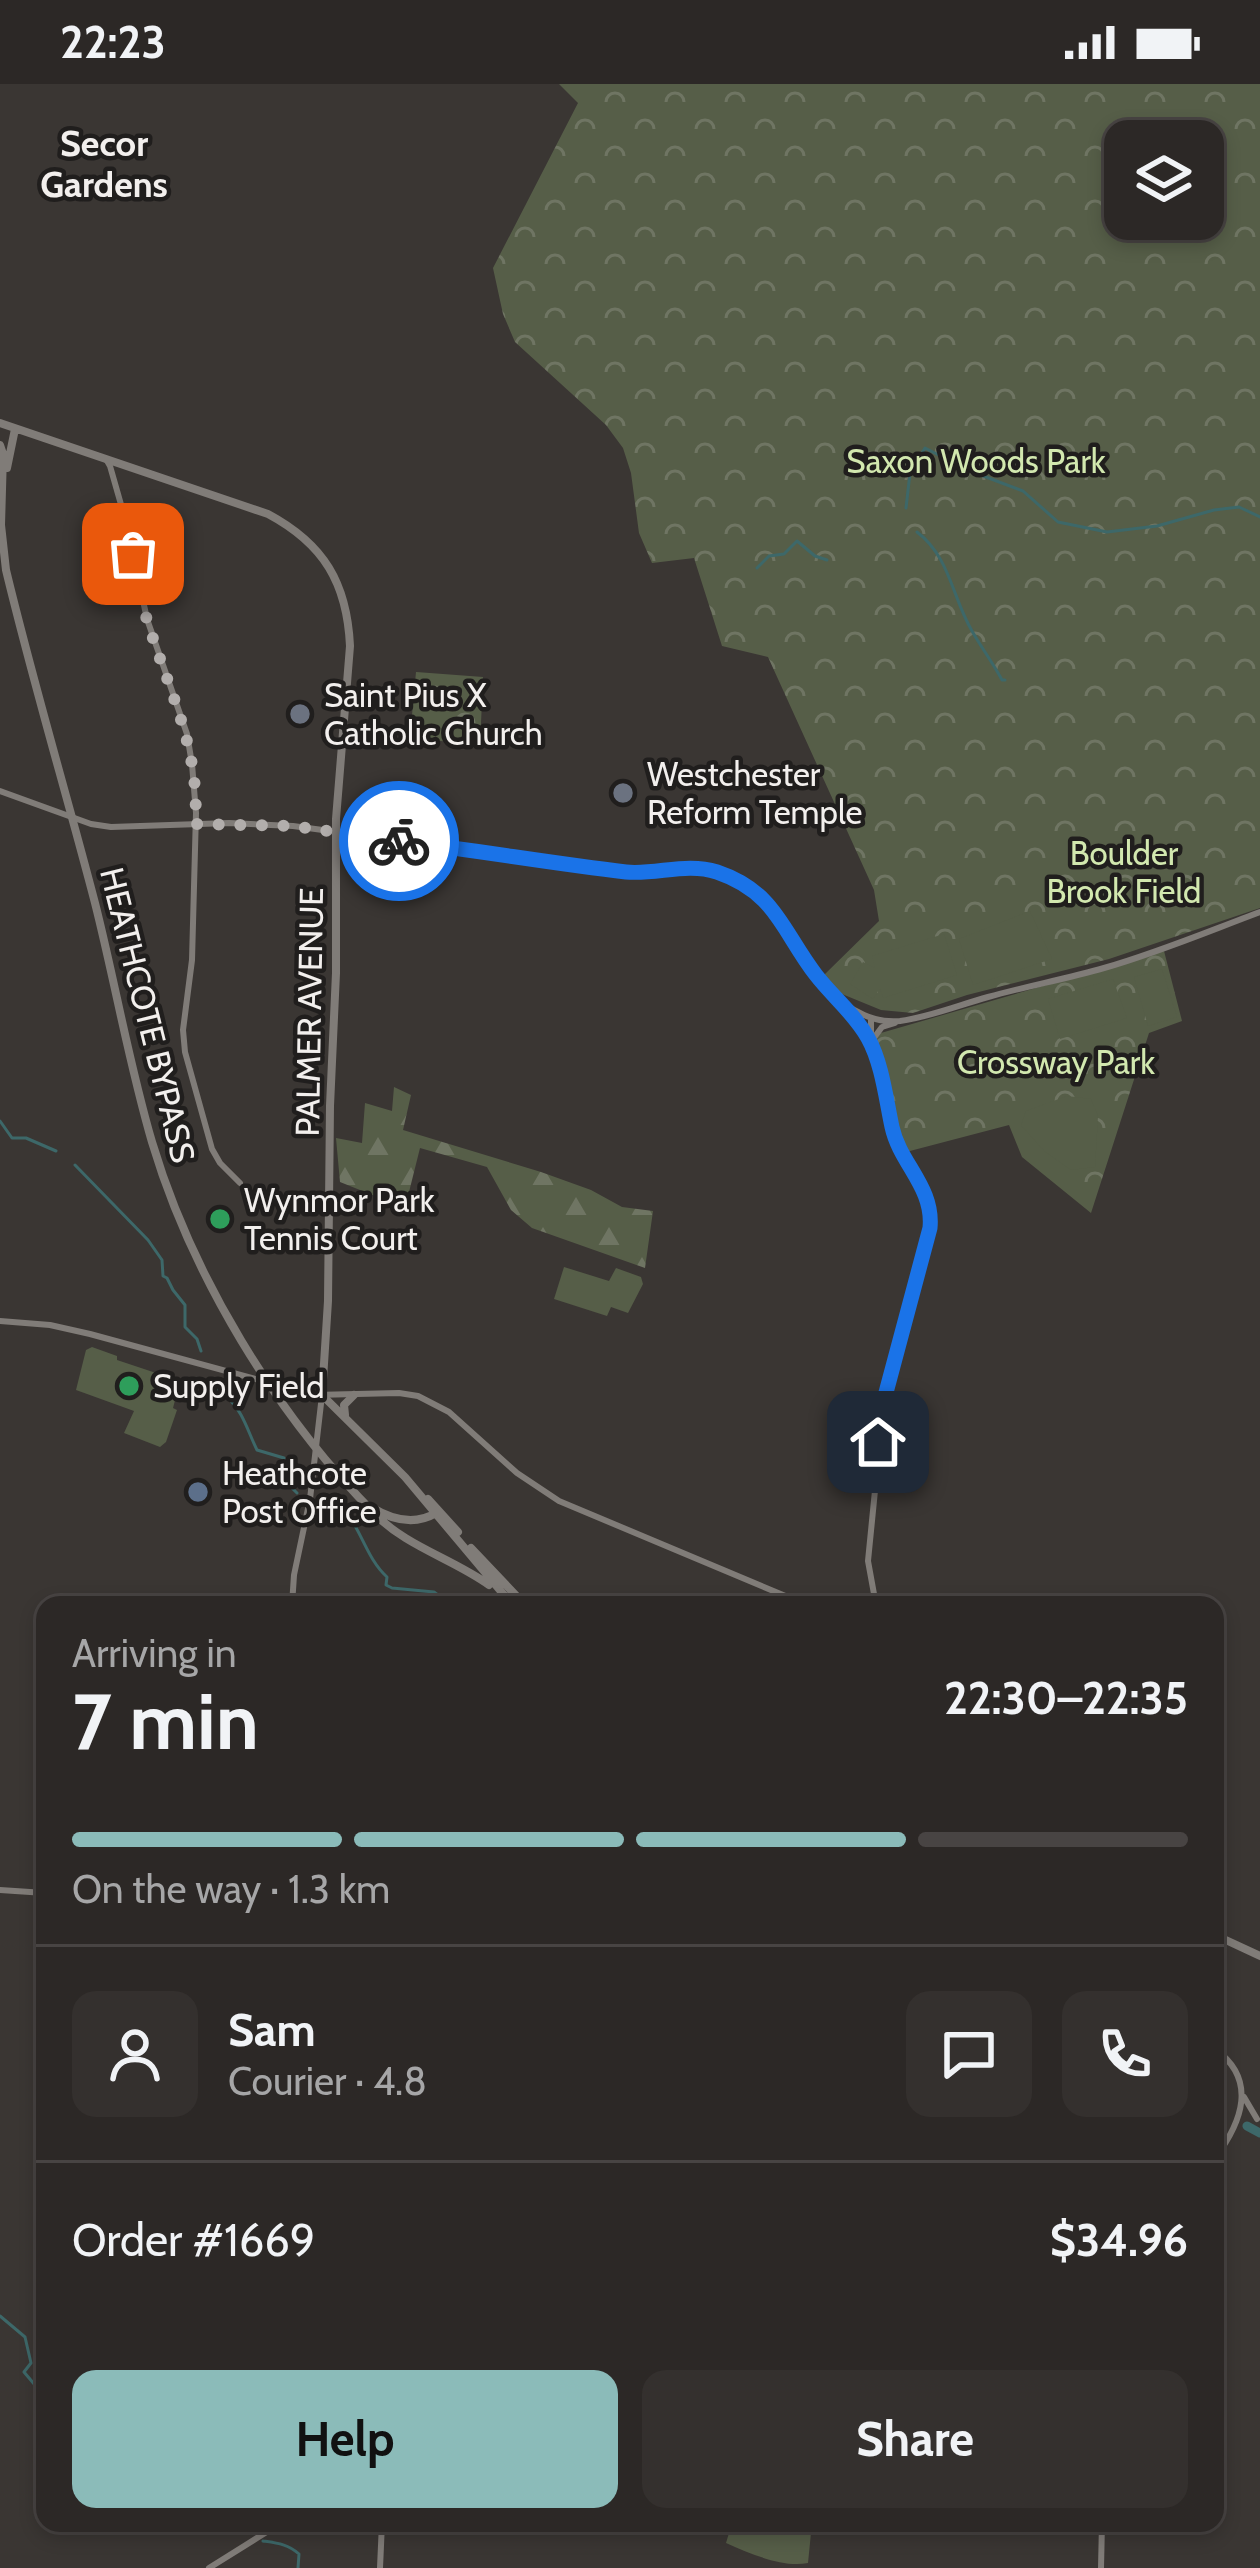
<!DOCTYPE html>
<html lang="en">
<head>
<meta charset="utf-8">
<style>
	:root { --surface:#2c2826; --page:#34302e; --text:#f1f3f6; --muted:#a6a6a7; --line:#484443; --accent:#8bbbb9 }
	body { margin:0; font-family:Cabin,sans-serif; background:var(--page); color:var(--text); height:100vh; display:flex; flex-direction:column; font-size:45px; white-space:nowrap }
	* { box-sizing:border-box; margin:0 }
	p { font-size:39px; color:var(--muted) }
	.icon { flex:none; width:66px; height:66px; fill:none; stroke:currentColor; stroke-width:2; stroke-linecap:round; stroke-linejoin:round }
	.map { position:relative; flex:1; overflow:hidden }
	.sheet { position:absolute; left:36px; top:1512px; width:1188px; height:936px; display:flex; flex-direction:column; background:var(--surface); border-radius:24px; box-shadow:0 6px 18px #0003,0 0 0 3px var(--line) }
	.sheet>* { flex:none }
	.buttons { position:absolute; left:1104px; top:36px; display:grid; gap:24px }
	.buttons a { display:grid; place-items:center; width:120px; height:120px; border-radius:24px; background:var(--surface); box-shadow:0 6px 18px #0003,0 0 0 3px var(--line); font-size:60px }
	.pin { position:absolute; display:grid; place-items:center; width:102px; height:102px; color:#fff; margin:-51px; border-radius:24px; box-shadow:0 6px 18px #0006 }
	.courier { position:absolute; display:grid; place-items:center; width:120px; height:120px; margin:-60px; border:9px solid #1a73e8; border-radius:50%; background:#fff; color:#222; box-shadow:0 3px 15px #0007 }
	.overview em { font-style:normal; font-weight:800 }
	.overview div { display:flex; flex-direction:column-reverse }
	.overview { display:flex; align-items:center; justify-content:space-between; height:204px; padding:0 36px }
	h1 { font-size:78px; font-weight:800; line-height:90px }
	.bar { display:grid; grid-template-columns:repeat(4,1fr); gap:18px 12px; align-content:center; height:144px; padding:0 36px }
	.bar i { height:15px; border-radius:9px; background:var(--line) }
	.bar .on { background:var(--accent) }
	.bar p { grid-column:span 4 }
	.line { display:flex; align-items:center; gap:30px; padding:0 36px; border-top:3px solid var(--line) }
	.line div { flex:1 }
	.round { display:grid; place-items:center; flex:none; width:126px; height:126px; border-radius:24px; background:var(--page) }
	.cta { display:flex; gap:24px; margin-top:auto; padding:24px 36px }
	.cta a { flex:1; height:138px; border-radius:24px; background:var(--accent); color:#111; font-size:48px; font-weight:800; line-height:138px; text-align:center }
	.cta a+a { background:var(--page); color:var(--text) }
	.status { display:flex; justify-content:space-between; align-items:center; height:84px; padding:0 60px; background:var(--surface); direction:ltr }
	.status svg { height:33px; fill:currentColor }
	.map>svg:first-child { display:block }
	.forest { fill:url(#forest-firs) }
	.park { fill:url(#park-crowns); fill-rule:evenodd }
	.pitch { fill:#565e48 }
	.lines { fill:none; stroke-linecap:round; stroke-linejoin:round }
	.stream { stroke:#3d6869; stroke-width:3 }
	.river { stroke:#3d6869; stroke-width:9 }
	.tertiary { stroke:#807c78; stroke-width:6 }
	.secondary { stroke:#807c78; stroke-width:8 }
	.done { stroke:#b2aeac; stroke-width:12; stroke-dasharray:0 21.6 }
	.route { stroke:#1a73e8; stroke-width:15 }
	.worship-dot { fill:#6b7280; stroke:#201e1d; stroke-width:4.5 }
	.leisure-dot { fill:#2e9e5b; stroke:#201e1d; stroke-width:4.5 }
	.service-dot { fill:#5c6f8a; stroke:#201e1d; stroke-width:4.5 }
	.labels { text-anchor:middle; stroke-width:9; stroke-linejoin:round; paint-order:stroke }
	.park-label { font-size:33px; fill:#d2e8af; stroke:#201e1d }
	.poi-label { font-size:33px; fill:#f2efed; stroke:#201e1d; text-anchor:start }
	.street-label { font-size:33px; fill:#f2efed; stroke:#201e1d }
	.neighbourhood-label { font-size:36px; font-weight:bold; fill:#f2efed; stroke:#201e1d }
</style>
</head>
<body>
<div class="status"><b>22:23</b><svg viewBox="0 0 49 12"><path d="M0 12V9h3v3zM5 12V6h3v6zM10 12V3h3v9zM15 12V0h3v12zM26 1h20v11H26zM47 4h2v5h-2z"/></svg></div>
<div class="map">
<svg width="1260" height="2484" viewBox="0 0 1260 2484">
	<defs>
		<pattern id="forest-firs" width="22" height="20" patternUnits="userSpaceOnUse" patternTransform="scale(3)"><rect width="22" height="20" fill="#565e48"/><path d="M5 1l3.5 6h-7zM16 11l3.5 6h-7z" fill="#6f7563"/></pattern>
		<pattern id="park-crowns" width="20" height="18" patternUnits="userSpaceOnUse" patternTransform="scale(3)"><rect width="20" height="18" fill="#565e48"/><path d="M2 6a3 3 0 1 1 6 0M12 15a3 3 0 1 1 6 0" fill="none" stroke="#6f7563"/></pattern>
	</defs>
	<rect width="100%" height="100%" fill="#3a3633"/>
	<!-- forest -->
	<path class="forest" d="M394 1003 411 1011 403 1046 541 1088 591 1106 622 1123 653 1127 645 1184 532 1144 511 1126 487 1083 420 1064 405 1124 340 1098 336 1054 362 1059 365 1019 392 1027Z"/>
	<!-- park -->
	<path class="park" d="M559 0H1260V824L1109 875 967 911 913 929 881 926 842 910 824 891 879 837 874 806 768 573 722 562 694 474 652 479 639 449 631 389 623 364 606 341 515 258 503 230 493 184 578 19ZM1125 57H1203V135H1125Z
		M416 588 483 593 480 662 410 653Z
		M1164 867 1182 937 1149 949 1091 1129 1022 1073 1009 1041 906 1068 895 1043 874 951Z"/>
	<!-- pitch -->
	<path class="pitch" d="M1030 827 1052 875 973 901 959 855Z
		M944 850 957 891 883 914 880 904 873 915 850 900 863 878 875 884 872 872Z
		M1162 885 1177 933 1148 942 1134 893Z
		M1113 895 1127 934 1060 955 1048 915Z
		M1067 1012 1091 1015 1098 1032 1095 1083 1071 1086 1044 1067 1021 1041 1026 1027Z
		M564 1183 609 1197 616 1184 641 1193 643 1200 628 1229 611 1223 607 1232 554 1215Z
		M92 1263 117 1272V1276L180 1297 173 1324 177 1326 166 1358 160 1363 124 1349 134 1327 76 1306 86 1266Z
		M732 2439H812L808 2479C783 2484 751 2470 726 2459Z"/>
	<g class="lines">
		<!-- stream -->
		<path class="stream" d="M906 424 910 389 925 364 970 387 1023 407 1058 438 1107 448 1157 442 1214 426 1239 423 1260 433
			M917 448C950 473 952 513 972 547 981 563 993 579 1002 596H1005
			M757 484 769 472 784 470 797 457 815 472 827 476
			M0 1037 12 1054H26L56 1067
			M75 1081 148 1156 162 1176 163 1192 167 1194 173 1206 185 1221V1243L197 1255 201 1267
			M210 1302C216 1306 222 1309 227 1313 243 1327 248 1348 257 1366L284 1374 283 1395 297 1409
			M325 1412C359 1426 361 1470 387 1493L386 1501 392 1504 434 1508 451 1521
			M0 2232 25 2253 31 2279 24 2288 45 2313
			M263 2457C277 2459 288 2460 299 2470L298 2484"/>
		<!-- river -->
		<path class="river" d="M1247 2042 1260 2049"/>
		<!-- tertiary -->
		<path class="tertiary" d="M106 375 110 382 126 438 147 535 187 650 192 680 196 729 192 876 183 946 185 968 212 1065 220 1079 240 1099
			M0 707 91 740 111 743 229 739 293 742 634 788C659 789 682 781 707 785 793 802 791 898 864 931 875 936 888 938 900 937 930 933 959 921 988 913 1027 902 1066 895 1104 884 1157 869 1209 847 1260 828
			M847 924 870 957
			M871 934V958L894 1053 928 1115 931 1136 884 1316 868 1477 876 1521
			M873 955 882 943 895 939
			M0 1237 50 1241 90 1250 314 1311 399 1309 418 1312 449 1328 517 1389 559 1417 807 1521
			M292 1521 294 1491 310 1415 322 1311
			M0 1806 45 1809
			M1215 1965C1258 1996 1242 2038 1215 2074
			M1244 2013 1257 2035
			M209 2484 281 2439
			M380 2484 382 2439
			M1101 2484 1102 2439"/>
		<!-- secondary -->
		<path class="secondary" d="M0 339 268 430C324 460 347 499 350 562L336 735V889L330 1022 328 1217 322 1311 405 1393 504 1511 518 1521
			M0 361 3 370 1 441 6 486C33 598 66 708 95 819 115 898 129 980 152 1058 192 1192 276 1330 374 1429 405 1462 453 1475 489 1501
			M7 384 15 345
			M345 1331 344 1321 354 1311
			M428 1415 458 1448
			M371 1423C392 1436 414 1442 436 1429
			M471 1464 525 1521
			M1215 1851 1260 1872"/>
	</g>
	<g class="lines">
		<!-- done -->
		<path class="done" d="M133 470C138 492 141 514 147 536 168 604 201 667 195 740L293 742 399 757"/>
		<!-- route -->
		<path class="route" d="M399 757C475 766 550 779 626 788 657 791 686 778 717 788 776 808 782 847 816 891 833 913 854 929 868 954 882 979 886 1015 892 1043 900 1080 934 1103 930 1144L884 1316 878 1358"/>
	</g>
	<!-- markers -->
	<g class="worship-dot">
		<circle cx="300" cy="630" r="12"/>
		<circle cx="623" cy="709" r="12"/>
	</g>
	<g class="leisure-dot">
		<circle cx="220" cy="1135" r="12"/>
		<circle cx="129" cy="1302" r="12"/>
	</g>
	<circle class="service-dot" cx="198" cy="1408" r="12"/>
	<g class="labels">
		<!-- park labels -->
		<g class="park-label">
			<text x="976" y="389">Saxon Woods Park</text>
			<text x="1124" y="781">Boulder<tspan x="1124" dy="38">Brook Field</tspan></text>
			<text x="1056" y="990">Crossway Park</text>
		</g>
		<!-- poi labels -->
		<g class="poi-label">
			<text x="324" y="623">Saint Pius X<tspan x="324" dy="38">Catholic Church</tspan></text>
			<text x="647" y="702">Westchester<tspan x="647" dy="38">Reform Temple</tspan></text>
			<text x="244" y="1128">Wynmor Park<tspan x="244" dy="38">Tennis Court</tspan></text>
			<text x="153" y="1314">Supply Field</text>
			<text x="222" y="1401">Heathcote<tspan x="222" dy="38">Post Office</tspan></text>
		</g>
		<!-- street labels -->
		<g class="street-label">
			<text transform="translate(309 928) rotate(-89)" y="12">PALMER AVENUE</text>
			<text transform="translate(148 931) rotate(76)" y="12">HEATHCOTE BYPASS</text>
		</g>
		<!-- neighbourhood labels -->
		<g class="neighbourhood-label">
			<text x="104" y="72">Secor<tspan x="104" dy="41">Gardens</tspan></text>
		</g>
	</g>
</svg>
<div class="buttons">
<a><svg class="icon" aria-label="layers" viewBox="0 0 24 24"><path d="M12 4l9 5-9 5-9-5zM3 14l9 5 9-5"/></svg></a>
</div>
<div class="pin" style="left:133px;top:470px;background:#ea580c"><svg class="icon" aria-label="bag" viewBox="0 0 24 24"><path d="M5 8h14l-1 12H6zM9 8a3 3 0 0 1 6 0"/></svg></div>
<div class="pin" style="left:878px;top:1358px;background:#1f2937"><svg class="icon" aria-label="home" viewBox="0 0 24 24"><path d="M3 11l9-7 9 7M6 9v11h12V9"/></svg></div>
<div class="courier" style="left:399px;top:757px"><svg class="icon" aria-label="bike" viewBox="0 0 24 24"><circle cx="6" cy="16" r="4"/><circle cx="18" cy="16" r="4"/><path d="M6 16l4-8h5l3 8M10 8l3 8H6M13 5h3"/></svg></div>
<section class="sheet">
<div class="overview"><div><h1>7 min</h1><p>Arriving in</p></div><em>22:30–22:35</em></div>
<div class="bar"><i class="on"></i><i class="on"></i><i class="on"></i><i></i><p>On the way · 1.3 km</p></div>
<div class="line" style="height:216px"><a class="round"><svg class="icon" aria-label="person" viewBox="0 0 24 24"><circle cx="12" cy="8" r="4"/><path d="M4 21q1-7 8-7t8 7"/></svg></a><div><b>Sam</b><p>Courier · 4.8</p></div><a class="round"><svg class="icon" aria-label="chat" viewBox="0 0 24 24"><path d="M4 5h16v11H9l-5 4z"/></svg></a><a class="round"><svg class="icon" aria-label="phone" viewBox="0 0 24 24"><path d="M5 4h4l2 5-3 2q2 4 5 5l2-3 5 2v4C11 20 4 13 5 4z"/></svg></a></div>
<div class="line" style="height:156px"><div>Order #1669</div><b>$34.96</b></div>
<div class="cta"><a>Help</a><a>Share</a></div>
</section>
</div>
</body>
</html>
